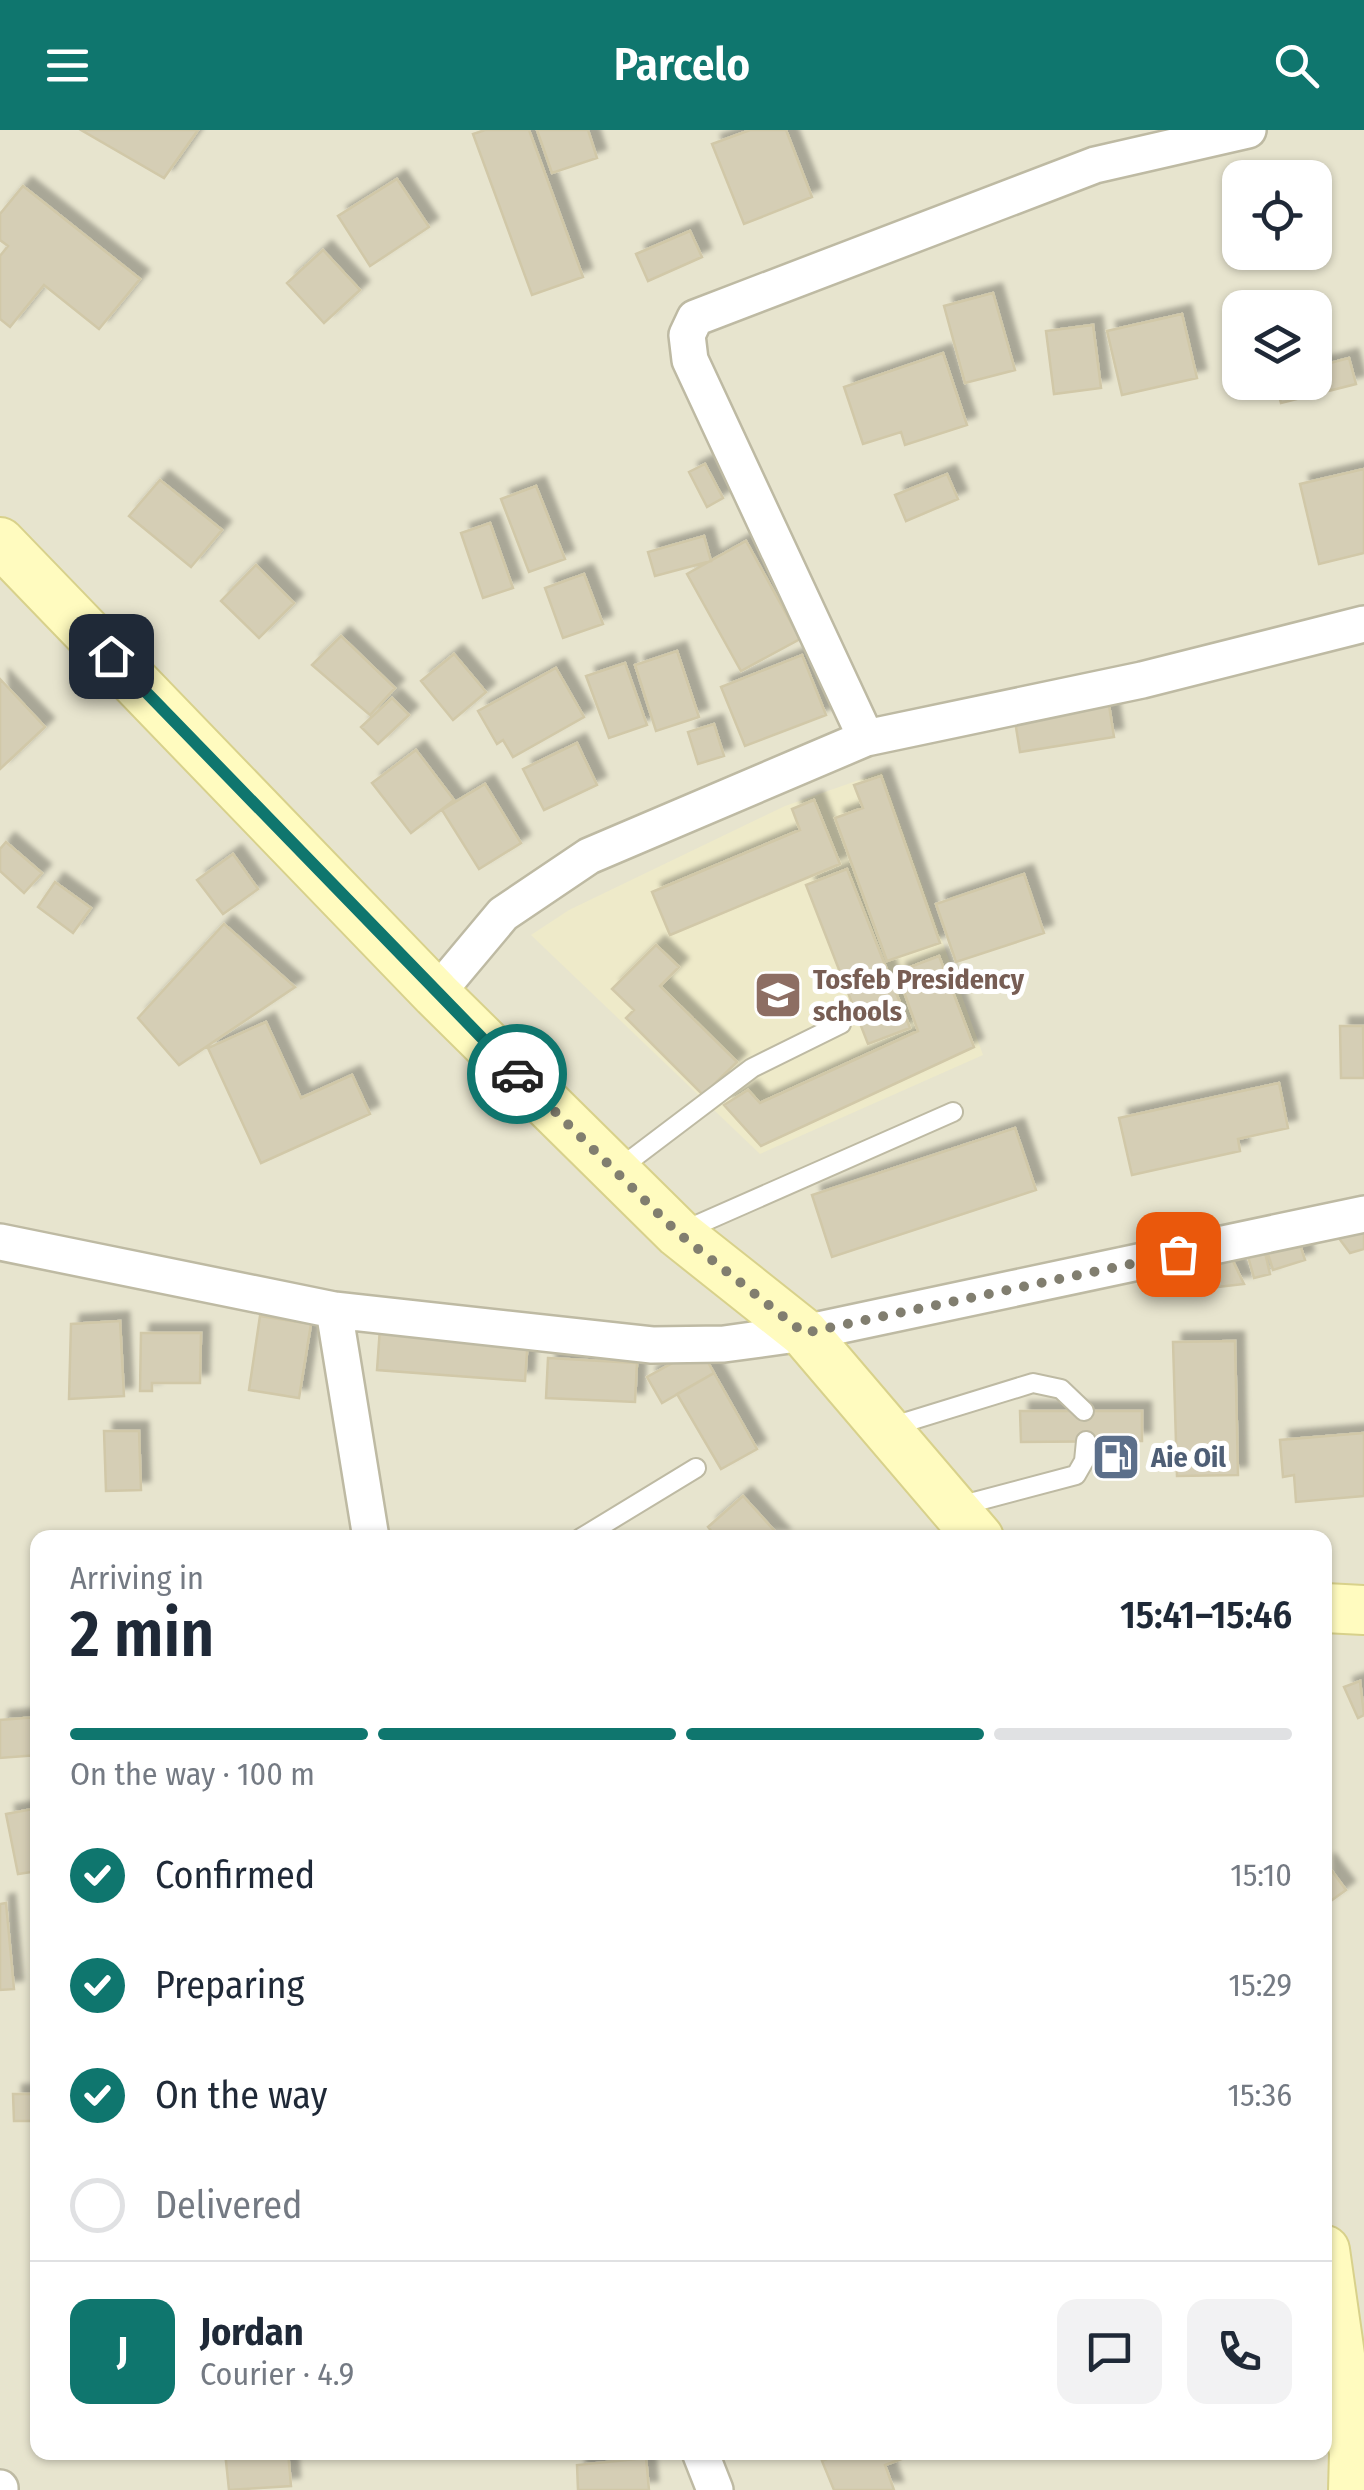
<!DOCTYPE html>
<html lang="en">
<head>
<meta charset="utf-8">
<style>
	:root { --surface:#fff; --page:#f2f2f3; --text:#1f2937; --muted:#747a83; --line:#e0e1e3; --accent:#0f766e }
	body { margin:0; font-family:"Fira Sans Condensed",sans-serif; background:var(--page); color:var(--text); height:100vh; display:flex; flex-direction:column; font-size:38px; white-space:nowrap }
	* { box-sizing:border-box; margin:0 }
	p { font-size:32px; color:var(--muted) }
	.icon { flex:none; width:55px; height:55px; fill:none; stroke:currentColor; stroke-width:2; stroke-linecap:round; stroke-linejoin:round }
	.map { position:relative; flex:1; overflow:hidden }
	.sheet { position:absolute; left:30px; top:1400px; width:1302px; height:930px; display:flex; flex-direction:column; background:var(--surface); border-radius:20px; box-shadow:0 2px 8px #0004 }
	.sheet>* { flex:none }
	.controls { position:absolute; left:1222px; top:30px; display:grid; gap:20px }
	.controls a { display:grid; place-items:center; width:110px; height:110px; border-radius:20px; background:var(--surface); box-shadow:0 2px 8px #0004; font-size:50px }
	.pin { position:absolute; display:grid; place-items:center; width:85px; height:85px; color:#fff; margin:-42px; border-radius:20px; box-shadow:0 5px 15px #0006 }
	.courier { position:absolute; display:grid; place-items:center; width:100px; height:100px; margin:-50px; border:8px solid #0f766e; border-radius:50%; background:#fff; color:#222; box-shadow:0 2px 12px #0007 }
	.overview em { font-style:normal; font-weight:600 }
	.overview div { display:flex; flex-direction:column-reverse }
	.overview { display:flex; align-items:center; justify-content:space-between; height:170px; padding:0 40px }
	h1 { font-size:65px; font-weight:600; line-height:75px }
	.bar { display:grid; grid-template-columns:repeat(4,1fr); gap:15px 10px; align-content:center; height:120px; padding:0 40px }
	.bar i { height:12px; border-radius:8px; background:var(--line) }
	.bar .on { background:var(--accent) }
	.bar p { grid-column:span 4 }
	.line { display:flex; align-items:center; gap:25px; padding:0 40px; border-top:2px solid var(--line) }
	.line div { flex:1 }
	.round { display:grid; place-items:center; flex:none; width:105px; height:105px; border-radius:20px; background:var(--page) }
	ol { padding:0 40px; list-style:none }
	li { display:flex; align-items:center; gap:30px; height:110px }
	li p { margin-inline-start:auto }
	li .icon { padding:10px; border-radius:50%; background:var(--accent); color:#fff; stroke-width:4 }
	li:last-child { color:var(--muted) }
	li i { width:55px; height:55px; border:5px solid var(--line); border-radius:50% }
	header { display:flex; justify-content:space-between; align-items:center; height:130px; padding:0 40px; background:var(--accent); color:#fff; font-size:45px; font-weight:600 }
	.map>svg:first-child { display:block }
	.residential { fill:#e7e4ce; fill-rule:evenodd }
	.education { fill:#eeeac9 }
	.building { fill:#d5ceb5; stroke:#d1c8a8; stroke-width:2.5; filter:url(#shadow) }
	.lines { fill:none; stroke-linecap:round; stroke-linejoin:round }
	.lane-casing { stroke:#bebaa3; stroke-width:22 }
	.street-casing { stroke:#bebaa3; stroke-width:40 }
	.secondary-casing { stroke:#d8d18b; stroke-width:52 }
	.lane { stroke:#fff; stroke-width:18 }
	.street { stroke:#fff; stroke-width:35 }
	.secondary { stroke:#fffbbf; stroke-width:48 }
	.done { stroke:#817e6f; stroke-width:10; stroke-dasharray:0 18 }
	.route { stroke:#0f766e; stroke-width:12 }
	.labels { text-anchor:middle; stroke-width:10; stroke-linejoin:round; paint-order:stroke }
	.education-label { font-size:28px; font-weight:bold; fill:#785e54; stroke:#fff; text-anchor:start }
	.service-label { font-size:28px; font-weight:bold; fill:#4e5e75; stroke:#fff; text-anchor:start }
</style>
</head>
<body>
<header><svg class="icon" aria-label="menu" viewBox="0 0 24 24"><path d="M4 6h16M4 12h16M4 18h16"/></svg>Parcelo<svg class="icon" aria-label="search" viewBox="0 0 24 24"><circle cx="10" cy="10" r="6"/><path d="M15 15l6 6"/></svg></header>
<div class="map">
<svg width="1364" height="2360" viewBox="0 0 1364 2360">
	<defs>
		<filter id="shadow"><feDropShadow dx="9" dy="-9" stdDeviation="2.5" flood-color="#0004"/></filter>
	</defs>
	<rect width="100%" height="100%" fill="#f3f1e1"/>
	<!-- residential -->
	<path class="residential" d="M0 0H1364V2360H0ZM1240 48H1315V122H1240ZM1240 178H1315V252H1240ZM38 1408H1325V2322H38Z"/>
	<!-- education -->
	<path class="education" d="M882 642 983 925 760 1024 531 805 569 780 785 676Z"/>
	<!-- building -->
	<path class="building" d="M81 0H198L164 48Z
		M529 0 583 147 532 165 473 4 485 0Z
		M537 0H588L597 28 552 43Z
		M750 0H786L812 67 744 94 712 14Z
		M397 49 429 97 370 136 338 86Z
		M23 56 140 149 99 199 44 155 10 197 0 189V126L8 116 0 110V84Z
		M690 101 702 127 648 151 636 124Z
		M323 120 360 160 324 193 287 153Z
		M993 163 1015 240 965 253 944 176Z
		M1182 184 1197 248 1122 265 1107 201Z
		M1093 195 1101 258 1054 264 1046 201Z
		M943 223 967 295 905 315 901 302 863 314 844 257Z
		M1349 228 1356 254 1281 273 1275 252H1315V237Z
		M705 334 723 368 707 377 689 342Z
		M1364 339V423L1319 434 1300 354Z
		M947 344 958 369 906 391 895 365Z
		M160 350 222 400 191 437 129 386Z
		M536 356 565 429 529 442 501 369Z
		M490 393 513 458 483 468 461 403Z
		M704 406 711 431 655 446 648 422Z
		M746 411 800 509 741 541 687 444Z
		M256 435 294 473 259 508 221 471Z
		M584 444 603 494 563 508 545 458Z
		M341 506 395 558 370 585 312 535Z
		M677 521 699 587 656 601 635 535Z
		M454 524 486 562 453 590 421 551Z
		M802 525 826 585 745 616 721 557Z
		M625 533 647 595 609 608 586 546Z
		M556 538 584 587 513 627 503 610 497 614 478 581Z
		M0 549 45 597 0 639Z
		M392 568 409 585 378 614 361 597Z
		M1109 575 1114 607 1020 622 1015 591Z
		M714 594 724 626 698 634 688 602Z
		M577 613 597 655 544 680 523 639Z
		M416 620 454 670 411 703 372 653Z
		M881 646 940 813 887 831 835 688 863 678 854 655Z
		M485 654 521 713 479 739 442 680Z
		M814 670 840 734 670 805 652 762 800 700 792 679Z
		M6 712 42 743 24 763 0 741V719Z
		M233 724 258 759 223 784 197 750Z
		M847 739 910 898 868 914 806 755Z
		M1024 744 1044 803 956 832 936 774Z
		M55 752 91 778 73 803 38 777Z
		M224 794 295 857 179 935 138 888Z
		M656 815 679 837 660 856 737 932 703 965 626 888 634 880 612 859Z
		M939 826 974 917 761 1016 724 975 748 960 760 973 918 901 897 842Z
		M266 892 301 968 352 945 370 984 261 1033 208 918Z
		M1340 896H1363L1364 948H1341Z
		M1279 953 1288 998 1238 1009 1240 1021 1132 1045 1119 988Z
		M1015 998 1036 1060 832 1127 812 1065Z
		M1364 1089V1119L1350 1123 1332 1099Z
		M1298 1108 1305 1130 1273 1140 1266 1118Z
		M1263 1114 1270 1144 1254 1148 1246 1119Z
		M1229 1123 1244 1154 1208 1158 1206 1133Z
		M260 1186 311 1194 299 1268 249 1260Z
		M120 1191 124 1266 69 1269 71 1194Z
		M380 1198 528 1208 525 1251 377 1240Z
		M141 1203H201L200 1253H152V1261H140Z
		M1235 1211 1238 1345 1177 1346 1173 1212Z
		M700 1218 714 1243 662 1273 647 1247Z
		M548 1228 637 1233 635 1272 546 1268Z
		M714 1243 757 1319 721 1339 677 1264Z
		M1020 1281H1142V1311L1021 1312Z
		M104 1301H139L141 1360 106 1361Z
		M1364 1303V1366L1296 1372 1294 1345 1283 1347 1280 1310Z
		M743 1366 781 1408H717L708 1397Z
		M1360 1551 1364 1585 1358 1588 1344 1557Z
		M38 1587V1625L0 1628V1590Z
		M38 1678V1741L18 1744 6 1684Z
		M1326 1733 1346 1760 1325 1775V1734Z
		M6 1773 14 1859 0 1860V1774Z
		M13 1964H38V1991H14Z
		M225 2322H288L291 2356 229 2360Z
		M843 2322H918V2323L885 2335 894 2360H834L822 2331Z
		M646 2328 649 2360H578L577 2335Z"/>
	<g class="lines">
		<!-- lane casing -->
		<g class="lane-casing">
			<path id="lane" d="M616 1041 752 938 841 894
				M683 1101 953 982
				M890 1297 1033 1253 1061 1259 1084 1281
				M959 1376 1076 1345 1084 1331 1086 1311
				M581 1408 696 1338"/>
		</g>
		<!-- street casing -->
		<g class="street-casing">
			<path id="street" d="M866 608 690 230 687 205 695 188 1095 35 1248 0
				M436 864 503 784 589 726 866 608 1142 550 1364 494
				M0 1112 334 1180 652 1215 724 1214 804 1203 1364 1084
				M334 1180 371 1408
				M700 2322 715 2360
				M0 2358V2360"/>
		</g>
		<!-- secondary casing -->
		<g class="secondary-casing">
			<path id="secondary" d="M0 412 436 864 678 1103 804 1203 979 1408
				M1325 1478 1364 1480
				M1325 2120 1354 2323 1353 2360"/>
		</g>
		<!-- lane -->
		<use href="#lane" class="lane"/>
		<!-- street -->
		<use href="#street" class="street"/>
		<!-- secondary -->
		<use href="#secondary" class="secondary"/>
	</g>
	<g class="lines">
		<!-- done -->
		<path class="done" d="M517 944 678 1103 804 1203 1178 1124"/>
		<!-- route -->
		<path class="route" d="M111 526 517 944"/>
	</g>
	<!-- icons -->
	<defs>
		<g id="school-square" transform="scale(2.5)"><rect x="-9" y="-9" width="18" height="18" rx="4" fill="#8d6e63" stroke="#fff"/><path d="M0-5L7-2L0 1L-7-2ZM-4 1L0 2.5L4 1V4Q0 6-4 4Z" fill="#fff"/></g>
		<g id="fuel-square" transform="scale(2.5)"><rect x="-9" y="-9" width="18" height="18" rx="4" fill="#5c6f8a" stroke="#fff"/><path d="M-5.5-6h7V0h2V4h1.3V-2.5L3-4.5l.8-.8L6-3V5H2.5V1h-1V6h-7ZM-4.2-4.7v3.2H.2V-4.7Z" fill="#fff"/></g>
	</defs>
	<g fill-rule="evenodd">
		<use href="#school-square" x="778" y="865"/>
		<use href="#fuel-square" x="1116" y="1327"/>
	</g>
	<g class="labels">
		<!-- education labels -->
		<g class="education-label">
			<text x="813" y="859">Tosfeb Presidency<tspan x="813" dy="32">schools</tspan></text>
		</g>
		<!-- service labels -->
		<g class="service-label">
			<text x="1151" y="1337">Aie Oil</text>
		</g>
	</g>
</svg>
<div class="controls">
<a><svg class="icon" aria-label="locate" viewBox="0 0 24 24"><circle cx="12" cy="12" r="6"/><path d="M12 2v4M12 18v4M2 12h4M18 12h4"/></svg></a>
<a><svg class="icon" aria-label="layers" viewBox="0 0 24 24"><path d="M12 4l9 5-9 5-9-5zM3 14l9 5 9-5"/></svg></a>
</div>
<div class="pin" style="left:1178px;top:1124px;background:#ea580c"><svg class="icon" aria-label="bag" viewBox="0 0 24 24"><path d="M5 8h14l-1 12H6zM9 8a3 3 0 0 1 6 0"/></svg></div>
<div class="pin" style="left:111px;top:526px;background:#1f2937"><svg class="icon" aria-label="home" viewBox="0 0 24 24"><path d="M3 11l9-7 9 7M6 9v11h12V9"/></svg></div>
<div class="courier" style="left:517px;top:944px"><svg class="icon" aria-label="car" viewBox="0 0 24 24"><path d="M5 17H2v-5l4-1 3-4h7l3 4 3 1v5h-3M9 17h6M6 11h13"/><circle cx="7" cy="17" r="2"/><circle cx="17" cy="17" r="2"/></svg></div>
<section class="sheet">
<div class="overview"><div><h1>2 min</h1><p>Arriving in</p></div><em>15:41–15:46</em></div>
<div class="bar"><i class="on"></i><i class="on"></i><i class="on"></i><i></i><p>On the way · 100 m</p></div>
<ol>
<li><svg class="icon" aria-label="check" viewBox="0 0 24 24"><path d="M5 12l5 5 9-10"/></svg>Confirmed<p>15:10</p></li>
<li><svg class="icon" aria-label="check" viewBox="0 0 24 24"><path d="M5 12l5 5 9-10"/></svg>Preparing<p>15:29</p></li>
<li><svg class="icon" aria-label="check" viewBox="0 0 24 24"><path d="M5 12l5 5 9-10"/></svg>On the way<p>15:36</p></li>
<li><i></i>Delivered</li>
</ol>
<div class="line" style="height:180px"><b class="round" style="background:var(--accent);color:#fff">J</b><div><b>Jordan</b><p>Courier · 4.9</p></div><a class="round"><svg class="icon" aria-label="chat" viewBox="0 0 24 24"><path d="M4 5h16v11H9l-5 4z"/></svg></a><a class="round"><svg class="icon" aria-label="phone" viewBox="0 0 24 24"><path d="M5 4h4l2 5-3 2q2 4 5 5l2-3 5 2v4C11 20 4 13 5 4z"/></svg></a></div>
</section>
</div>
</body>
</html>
